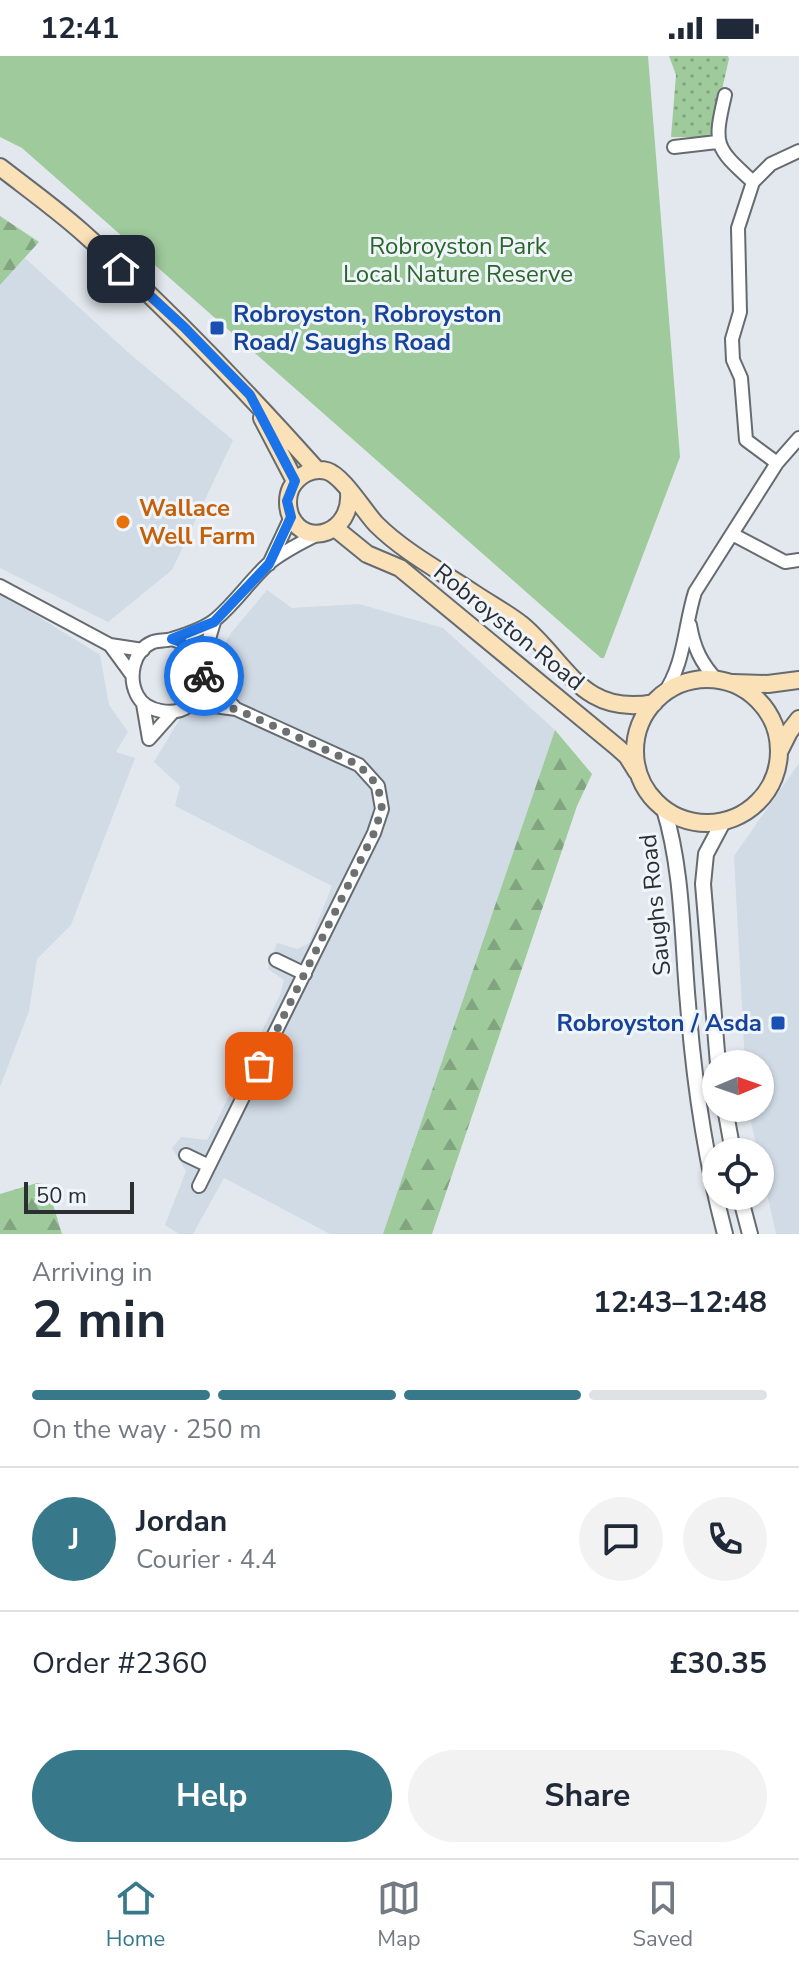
<!DOCTYPE html>
<html lang="en">
<head>
<meta charset="utf-8">
<style>
	:root { --surface:#fff; --page:#f2f2f3; --text:#1f2937; --muted:#747a83; --line:#e0e1e3; --accent:#37798b }
	body { margin:0; font-family:"Nunito Sans",sans-serif; background:var(--page); color:var(--text); height:100vh; display:flex; flex-direction:column; font-size:30px; white-space:nowrap }
	* { box-sizing:border-box; margin:0 }
	p { font-size:26px; color:var(--muted) }
	.icon { flex:none; width:44px; height:44px; fill:none; stroke:currentColor; stroke-width:2; stroke-linecap:round; stroke-linejoin:round }
	.map { position:relative; height:1178px; overflow:hidden }
	.side { display:flex; flex-direction:column; background:var(--surface); flex:1 }
	.side>* { flex:none }
	.needle { width:52px; rotate:88deg }
	.buttons { position:absolute; left:702px; top:994px; display:grid; gap:16px }
	.buttons a { display:grid; place-items:center; width:72px; height:72px; border-radius:50%; background:var(--surface); box-shadow:0 2px 6px #0004; font-size:40px }
	.scale { position:absolute; left:24px; bottom:20px; width:110px; box-sizing:border-box; padding-left:8px; border:4px solid #2c2f31; border-top:0; font-size:22px; line-height:28px; white-space:nowrap; color:#2c2f31; -webkit-text-stroke:6px #eff5fb; paint-order:stroke }
	.pin { position:absolute; display:grid; place-items:center; width:68px; height:68px; color:#fff; margin:-34px; border-radius:16px; box-shadow:0 4px 12px #0006 }
	.courier { position:absolute; display:grid; place-items:center; width:80px; height:80px; margin:-40px; border:6px solid #1a73e8; border-radius:50%; background:#fff; color:#222; box-shadow:0 2px 10px #0007 }
	.headline em { font-style:normal; font-weight:700 }
	.headline div { display:flex; flex-direction:column-reverse }
	.headline { display:flex; align-items:center; justify-content:space-between; height:136px; padding:0 32px }
	h1 { font-size:52px; font-weight:700; line-height:60px }
	.bar { display:grid; grid-template-columns:repeat(4,1fr); gap:12px 8px; align-content:center; height:96px; padding:0 32px }
	.bar i { height:10px; border-radius:6px; background:var(--line) }
	.bar .selected { background:var(--accent) }
	.bar p { grid-column:span 4 }
	.line { display:flex; align-items:center; gap:20px; padding:0 32px; border-top:2px solid var(--line) }
	.line div { flex:1 }
	.round { display:grid; place-items:center; flex:none; width:84px; height:84px; border-radius:42px; background:var(--page) }
	.action { display:flex; gap:16px; margin-top:auto; padding:16px 32px }
	.action a { flex:1; height:92px; border-radius:48px; background:var(--accent); color:#fff; font-size:32px; font-weight:700; line-height:92px; text-align:center }
	.action a+a { background:var(--page); color:var(--text) }
	.status { display:flex; justify-content:space-between; align-items:center; height:56px; padding:0 40px; background:var(--surface); direction:ltr }
	.status svg { height:22px; fill:currentColor }
	.dock { display:flex; justify-content:space-around; align-items:center; height:112px; border-top:2px solid var(--line); background:var(--surface); font-size:22px; color:var(--muted) }
	.dock a { display:grid; justify-items:center; gap:4px }
	.dock .selected { color:var(--accent) }
	.map>svg:first-child { display:block }
	.built { fill:#d0dbe6 }
	.grass { fill:url(#grass-dots) }
	.forest { fill:url(#forest-firs) }
	.green { fill:#9fca9c }
	.lines { fill:none; stroke-linecap:round; stroke-linejoin:round }
	.minor-casing { stroke:#666b70; stroke-width:16 }
	.tertiary-casing { stroke:#666b70; stroke-width:18 }
	.secondary-casing { stroke:#666b70; stroke-width:20 }
	.minor { stroke:#fff; stroke-width:12 }
	.tertiary { stroke:#fff; stroke-width:14 }
	.secondary { stroke:#fbe1b8; stroke-width:16 }
	.done { stroke:#6c7073; stroke-width:8; stroke-dasharray:0 14.4 }
	.route { stroke:#1a73e8; stroke-width:10 }
	.transit-dot { fill:#1a4fb4; stroke:#eff5fb; stroke-width:3 }
	.food-dot { fill:#e8710a; stroke:#eff5fb; stroke-width:3 }
	.labels { text-anchor:middle; stroke-width:6; stroke-linejoin:round; paint-order:stroke }
	.park-label { font-size:24px; fill:#2b6629; stroke:#eff5fb }
	.transit-label { font-size:24px; font-weight:bold; fill:#164399; stroke:#eff5fb; text-anchor:start }
	.food-label { font-size:24px; font-weight:bold; fill:#c56008; stroke:#eff5fb; text-anchor:start }
	.street-label { font-size:24px; fill:#2c2f31; stroke:#eff5fb }
</style>
</head>
<body>
<div class="status"><b>12:41</b><svg viewBox="0 0 49 12"><path d="M0 12V9h3v3zM5 12V6h3v6zM10 12V3h3v9zM15 12V0h3v12zM26 1h20v11H26zM47 4h2v5h-2z"/></svg></div>
<div class="map">
<svg width="799" height="1178" viewBox="0 0 799 1178">
	<defs>
		<pattern id="grass-dots" width="8" height="8" patternUnits="userSpaceOnUse" patternTransform="scale(2)"><rect width="8" height="8" fill="#9fca9c"/><path d="M2 2h.1M6 6h.1" fill="none" stroke="#82a480" stroke-width="1.8" stroke-linecap="round"/></pattern>
		<pattern id="forest-firs" width="22" height="20" patternUnits="userSpaceOnUse" patternTransform="scale(2)"><rect width="22" height="20" fill="#9fca9c"/><path d="M5 1l3.5 6h-7zM16 11l3.5 6h-7z" fill="#82a480"/></pattern>
	</defs>
	<rect width="100%" height="100%" fill="#e2e8ee"/>
	<!-- built -->
	<path class="built" d="M25 202 130 298 233 384 172 514 108 566 0 512V229Z
		M267 534 292 552 359 548 443 572 555 674 383 1178H330L224 1122 193 1178H179L165 1169 186 1115 172 1092 181 1081 207 1084 280 939 284 924 268 913 277 887 297 893 309 887 332 830 175 750 180 730 154 706 231 577Z
		M0 537 100 599 109 649 128 676 116 696 135 702 71 869 37 903 29 955 0 1031Z
		M799 707V1178H776L748 1052H760V1008H745L734 800Z"/>
	<!-- grass -->
	<path class="grass" d="M669 0H728L729 3 711 81H671L676 19Z"/>
	<!-- forest -->
	<path class="forest" d="M0 160 39 186 0 229Z
		M555 674 592 718 577 750 432 1178H383Z
		M37 1127 47 1129 62 1178H0V1138Z"/>
	<!-- green -->
	<path class="green" d="M0 0H648L680 401 604 602H601L22 92 0 81Z"/>
	<g class="lines">
		<!-- minor casing -->
		<g class="minor-casing">
			<path id="minor" d="M725 39C713 90 715 91 753 126
				M674 91 717 86
				M777 407 746 384 741 322 733 304 732 283 740 256 738 172 753 126 771 108 799 95
				M732 478 785 506 799 504
				M269 508 291 461
				M0 530 110 589 143 594
				M690 569C694 592 701 607 717 624
				M172 583C221 597 207 664 161 655 150 653 142 649 137 639 128 621 133 594 153 586 159 584 166 585 172 583 185 579 206 572 216 563 235 547 249 526 267 509 281 496 302 487 319 477
				M110 589 132 619
				M202 606 214 566
				M204 620 236 653
				M663 639C685 608 684 571 695 536L777 407 799 382
				M192 647 236 653 359 709 378 730 382 753 374 777 199 1130
				M143 648 149 683
				M149 683 173 656
				M276 904 305 918
				M186 1099 209 1110"/>
		</g>
		<!-- tertiary casing -->
		<g class="tertiary-casing">
			<path id="tertiary" d="M664 753C683 815 682 883 688 948 694 1026 705 1102 725 1178
				M718 1008 703 828 706 798 723 766
				M725 1052 733 1096
				M740 1140 750 1178"/>
		</g>
		<!-- secondary casing -->
		<g class="secondary-casing">
			<path id="secondary" d="M0 111C27 132 55 152 81 175 165 250 242 330 317 414
				M262 362 295 425
				M349 437C352 476 307 493 291 461 287 452 287 440 291 432 298 419 313 411 327 415 343 420 363 454 376 468 404 496 442 516 475 538 490 548 507 557 521 568 566 605 581 661 654 647
				M335 472 367 498 400 512 617 691 627 700 637 716
				M635 695a72 72 0 1 1 144 0a72 72 0 1 1-144 0Z
				M733 627 768 628 799 624
				M779 696 789 676 799 663"/>
		</g>
		<!-- minor -->
		<use href="#minor" class="minor"/>
		<!-- tertiary -->
		<use href="#tertiary" class="tertiary"/>
		<!-- secondary -->
		<use href="#secondary" class="secondary"/>
	</g>
	<g class="lines">
		<!-- done -->
		<path class="done" d="M204 620 201 634 192 647 236 653 359 709 378 730 382 753 374 777 259 1010"/>
		<!-- route -->
		<path class="route" d="M121 213 184 271 250 339 295 425 287 445 291 461 269 508 214 566 172 583C192 589 202 600 204 620"/>
	</g>
	<!-- markers -->
	<g class="transit-dot">
		<rect x="209" y="264" width="16" height="16" rx="4"/>
		<rect x="770" y="959" width="16" height="16" rx="4"/>
	</g>
	<circle class="food-dot" cx="123" cy="466" r="8"/>
	<g class="labels">
		<!-- park labels -->
		<g class="park-label">
			<text x="458" y="198">Robroyston Park<tspan x="458" dy="28">Local Nature Reserve</tspan></text>
		</g>
		<!-- transit labels -->
		<g class="transit-label">
			<text x="233" y="266">Robroyston, Robroyston<tspan x="233" dy="28">Road/ Saughs Road</tspan></text>
			<text x="762" y="975" text-anchor="end">Robroyston / Asda</text>
		</g>
		<!-- food labels -->
		<g class="food-label">
			<text x="139" y="460">Wallace<tspan x="139" dy="28">Well Farm</tspan></text>
		</g>
		<!-- street labels -->
		<g class="street-label">
			<text transform="translate(509 571) rotate(39)" y="8">Robroyston Road</text>
			<text transform="translate(655 849) rotate(-96)" y="8">Saughs Road</text>
		</g>
	</g>
</svg>
<div class="buttons">
<a><svg class="needle" viewBox="-14 -14 28 28"><path d="M0-13l5 13h-10z" fill="#e53935"/><path d="M0 13l5-13h-10z" fill="#747a83"/></svg></a>
<a><svg class="icon" aria-label="locate" viewBox="0 0 24 24"><circle cx="12" cy="12" r="6"/><path d="M12 2v4M12 18v4M2 12h4M18 12h4"/></svg></a>
</div>
<div class="scale">50 m</div>
<div class="pin" style="left:259px;top:1010px;background:#ea580c"><svg class="icon" aria-label="bag" viewBox="0 0 24 24"><path d="M5 8h14l-1 12H6zM9 8a3 3 0 0 1 6 0"/></svg></div>
<div class="pin" style="left:121px;top:213px;background:#1f2937"><svg class="icon" aria-label="home" viewBox="0 0 24 24"><path d="M3 11l9-7 9 7M6 9v11h12V9"/></svg></div>
<div class="courier" style="left:204px;top:620px"><svg class="icon" aria-label="bike" viewBox="0 0 24 24"><circle cx="6" cy="16" r="4"/><circle cx="18" cy="16" r="4"/><path d="M6 16l4-8h5l3 8M10 8l3 8H6M13 5h3"/></svg></div>
</div>
<section class="side">
<div class="headline"><div><h1>2 min</h1><p>Arriving in</p></div><em>12:43–12:48</em></div>
<div class="bar"><i class="selected"></i><i class="selected"></i><i class="selected"></i><i></i><p>On the way · 250 m</p></div>
<div class="line" style="height:144px"><b class="round" style="background:var(--accent);color:#fff">J</b><div><b>Jordan</b><p>Courier · 4.4</p></div><a class="round"><svg class="icon" aria-label="chat" viewBox="0 0 24 24"><path d="M4 5h16v11H9l-5 4z"/></svg></a><a class="round"><svg class="icon" aria-label="phone" viewBox="0 0 24 24"><path d="M5 4h4l2 5-3 2q2 4 5 5l2-3 5 2v4C11 20 4 13 5 4z"/></svg></a></div>
<div class="line" style="height:104px"><div>Order #2360</div><b>£30.35</b></div>
<div class="action"><a>Help</a><a>Share</a></div>
</section>
<nav class="dock">
<a class="selected"><svg class="icon" aria-label="home" viewBox="0 0 24 24"><path d="M3 11l9-7 9 7M6 9v11h12V9"/></svg>Home</a>
<a><svg class="icon" aria-label="map" viewBox="0 0 24 24"><path d="M3 6l6-2 6 2 6-2v14l-6 2-6-2-6 2zM9 4v14M15 6v14"/></svg>Map</a>
<a><svg class="icon" aria-label="saved" viewBox="0 0 24 24"><path d="M7 4h10v16l-5-4-5 4z"/></svg>Saved</a>
</nav>
</body>
</html>
